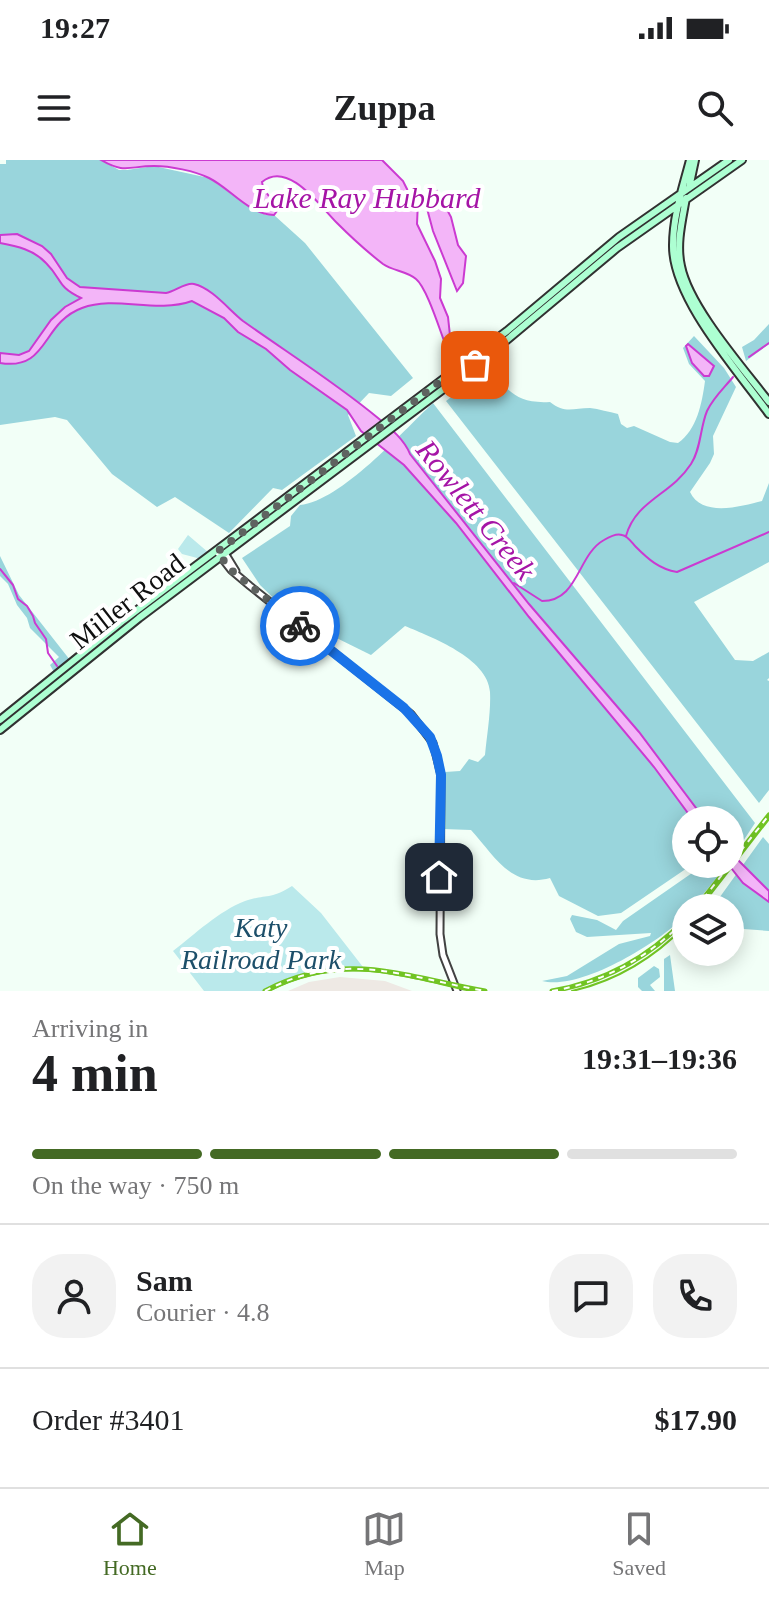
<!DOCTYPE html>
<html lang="en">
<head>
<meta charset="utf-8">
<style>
	:root { --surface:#fff; --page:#f2f2f2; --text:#202124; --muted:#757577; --line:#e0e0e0; --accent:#446a24 }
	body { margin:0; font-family:"Times New Roman",serif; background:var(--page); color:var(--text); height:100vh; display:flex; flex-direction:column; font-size:30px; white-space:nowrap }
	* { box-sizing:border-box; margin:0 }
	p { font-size:26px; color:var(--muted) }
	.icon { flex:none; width:44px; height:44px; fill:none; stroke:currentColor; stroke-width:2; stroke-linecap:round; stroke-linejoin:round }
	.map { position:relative; height:831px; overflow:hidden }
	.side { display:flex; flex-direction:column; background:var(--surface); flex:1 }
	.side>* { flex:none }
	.buttons { position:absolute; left:672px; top:646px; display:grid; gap:16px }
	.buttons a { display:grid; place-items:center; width:72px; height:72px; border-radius:50%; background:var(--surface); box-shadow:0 4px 20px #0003; font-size:40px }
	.pin { position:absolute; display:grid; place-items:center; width:68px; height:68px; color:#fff; margin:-34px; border-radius:16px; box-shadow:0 4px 12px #0006 }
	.courier { position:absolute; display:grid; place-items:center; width:80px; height:80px; margin:-40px; border:6px solid #1a73e8; border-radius:50%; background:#fff; color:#222; box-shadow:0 2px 10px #0007 }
	.headline em { font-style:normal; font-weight:800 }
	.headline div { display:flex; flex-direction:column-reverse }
	.headline { display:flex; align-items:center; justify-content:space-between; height:136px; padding:0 32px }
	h1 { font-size:52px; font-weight:800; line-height:60px }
	.bar { display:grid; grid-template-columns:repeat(4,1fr); gap:12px 8px; align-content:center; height:96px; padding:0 32px }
	.bar i { height:10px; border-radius:6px; background:var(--line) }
	.bar .on { background:var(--accent) }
	.bar p { grid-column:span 4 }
	.line { display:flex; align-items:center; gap:20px; padding:0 32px; border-top:2px solid var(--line) }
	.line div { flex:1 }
	.round { display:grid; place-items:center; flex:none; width:84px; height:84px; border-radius:32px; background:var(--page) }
	.status { display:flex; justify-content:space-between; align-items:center; height:56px; padding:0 40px; background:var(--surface); direction:ltr }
	.status svg { height:22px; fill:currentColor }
	header { display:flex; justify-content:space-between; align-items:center; height:104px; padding:0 32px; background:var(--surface); font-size:36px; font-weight:800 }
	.menu { display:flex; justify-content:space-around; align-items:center; height:112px; border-top:2px solid var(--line); background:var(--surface); font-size:22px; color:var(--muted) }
	.menu a { display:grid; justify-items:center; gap:4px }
	.menu .on { color:var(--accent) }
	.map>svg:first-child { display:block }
	.industrial { fill:#eee9e4 }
	.green { fill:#bae9eb }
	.forest { fill:#99d5dc }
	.water { fill:#f3b5f8; stroke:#cb3ad1; stroke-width:2 }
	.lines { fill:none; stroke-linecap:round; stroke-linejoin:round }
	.stream { stroke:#cb3ad1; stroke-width:2 }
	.tertiary-casing { stroke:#424242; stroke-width:9 }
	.secondary-casing { stroke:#313131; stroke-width:10 }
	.tertiary { stroke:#fff; stroke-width:5 }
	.secondary { stroke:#adffd2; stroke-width:6 }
	.tram { stroke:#71c423; stroke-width:2 }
	.rail-casing { stroke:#71c423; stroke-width:5 }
	.rail { stroke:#fff; stroke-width:2; stroke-dasharray:6; stroke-linecap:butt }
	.done { stroke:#5e6360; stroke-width:8; stroke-dasharray:0 14.4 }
	.route { stroke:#1a73e8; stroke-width:10 }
	.labels { text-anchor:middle; stroke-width:8; stroke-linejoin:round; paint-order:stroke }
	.street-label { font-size:28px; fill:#0f0f0f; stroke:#fff }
	.park-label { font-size:28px; font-style:italic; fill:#1d4f6a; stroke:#fff }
	.water-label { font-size:30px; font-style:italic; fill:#a514a6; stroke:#fff }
</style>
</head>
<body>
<div class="status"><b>19:27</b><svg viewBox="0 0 49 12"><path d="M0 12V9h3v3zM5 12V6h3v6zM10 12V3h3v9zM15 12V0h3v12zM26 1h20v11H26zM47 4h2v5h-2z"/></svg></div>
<header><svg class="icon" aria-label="menu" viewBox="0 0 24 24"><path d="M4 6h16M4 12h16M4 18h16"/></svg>Zuppa<svg class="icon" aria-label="search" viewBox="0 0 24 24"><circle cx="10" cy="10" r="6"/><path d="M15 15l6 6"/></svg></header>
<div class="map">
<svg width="769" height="831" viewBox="0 0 769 831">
	<rect width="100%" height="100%" fill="#f2fff7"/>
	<!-- industrial -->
	<path class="industrial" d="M340 817 385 821 412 831H288L309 822Z"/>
	<!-- green -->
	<path class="green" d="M188 375 209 393 201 399 182 394 178 389Z
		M292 726 321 753 363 807 333 808 304 814 263 831H204L173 791C195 774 219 751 245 741 265 734 270 740 292 726Z"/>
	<!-- forest -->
	<path class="forest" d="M6 0H101L119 10H127L154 6 209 18 251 48 266 55H274L305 83 413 218 391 236 369 233 348 255 356 276 282 330 273 328 229 373 175 337 157 347 112 314 67 260 55 257 0 265V4H6Z
		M769 164V184L746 201 742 187 754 180Z
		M694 176 724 208 736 227 713 276 714 294 710 303 690 332C702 358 742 346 762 341L769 323V402L694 442 735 500 753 501 769 492V518L767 520 769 521V630L759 643 446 241 487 210C510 230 515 244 550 242 565 254 573 248 590 248 599 249 609 252 618 254L621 264 627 268 634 266 670 282 678 283C697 270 702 243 705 221L689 204 683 188Z
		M433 243 755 663 730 701V660H686V704H693L621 753 598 756 559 736 550 718C511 729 494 695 471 670L443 669 445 612 460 611 469 599 478 602 485 595C487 574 491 552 490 532 488 498 431 477 405 466L371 495 292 456 260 425 242 398 290 366 291 356 300 345C341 341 402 272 433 243Z
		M0 396 19 435 70 500 54 512 50 505 59 497 30 468 27 458 17 445 8 424 0 416Z
		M763 677 769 684V771L730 768V748H712Z
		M705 704H715L723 710 692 748H686V755C660 782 581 831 542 821L567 816 619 784 650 776 651 773 587 777 576 772 570 759 572 755 597 760 616 770 623 761Z
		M670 795 675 831H664V799Z
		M654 806 659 809 660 817 650 825 655 831H642L638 827V818Z"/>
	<!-- water -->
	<path class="water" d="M101 0H382L403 21 411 37 437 31 451 57 458 85 466 96 463 123 457 131 433 71 425 41H418L417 64 435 101 441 119 440 138 448 157 451 185 446 186C440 171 427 128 416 119 407 111 393 111 383 104 370 94 349 75 337 63 320 46 288 0 262 22 263 34 275 39 277 51L274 55C248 54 231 29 209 18 195 11 170 6 154 6 129 6 125 14 101 0Z
		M17 74 42 86 51 94 67 118 80 127 166 133C175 132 185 122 194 124 212 128 229 150 243 161 288 193 336 223 378 258 390 268 404 279 410 294L529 444 639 572 705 660H693L654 607 529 457 456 363 404 305 361 271 347 250 290 210 266 189 238 172 224 158 192 141C155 154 116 135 82 148 41 163 49 211 0 203V193L19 195 29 191 51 160 65 147 81 138C56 126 63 120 46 103 34 90 17 86 0 83V75Z
		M688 184 714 206 709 216H704L692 203 686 186Z
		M730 692 769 731V742L743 723 728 704Z"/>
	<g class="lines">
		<!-- stream -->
		<path class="stream" d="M749 197 769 183
			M626 376C636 340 671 335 691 304 701 289 700 268 707 251 713 238 724 228 733 217
			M0 409 13 425 18 439 27 446 33 456 35 463 46 479 48 493 57 506
			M514 423 542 441C579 441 577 395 604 380 609 377 617 373 622 375 628 376 632 383 636 387 648 399 659 409 677 412L769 372"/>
		<!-- tertiary casing -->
		<g class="tertiary-casing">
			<path id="tertiary" d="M217 392 231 410 250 426 411 554 433 583 441 615 440 774 443 795 457 831
				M225 393 236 411"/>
		</g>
		<!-- secondary casing -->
		<g class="secondary-casing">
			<path id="secondary" d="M690 0C683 27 673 56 673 85 672 138 738 211 769 254
				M689 28 695 0
				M686 38C682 61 676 84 681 106 689 147 743 208 769 242
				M0 560 124 460 507 171 619 77 729 0
				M0 570 139 458 490 194 617 88 742 0"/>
		</g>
		<!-- tertiary -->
		<use href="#tertiary" class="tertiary"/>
		<!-- secondary -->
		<use href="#secondary" class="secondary"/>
		<!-- tram -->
		<path class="tram" d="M700 748 769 659
			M269 831C339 794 400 815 471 831
			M572 831C616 821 655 797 686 765"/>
		<!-- rail casing -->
		<g class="rail-casing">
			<path id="rail" d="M696 748 769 655
				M265 831C344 789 405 817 485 831
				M552 831C605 822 649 797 686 759"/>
		</g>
		<!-- rail -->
		<use href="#rail" class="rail"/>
	</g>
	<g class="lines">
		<!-- done -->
		<path class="done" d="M300 466 231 410 217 392 476 194 481 201 475 205"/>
		<!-- route -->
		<path class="route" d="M300 466 404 548 430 577 437 596 441 615 439 717"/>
	</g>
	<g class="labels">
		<!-- street labels -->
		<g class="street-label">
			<text transform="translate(127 441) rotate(-38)" y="10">Miller Road</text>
		</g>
		<!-- park labels -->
		<g class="park-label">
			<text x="261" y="777">Katy<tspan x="261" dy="32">Railroad Park</tspan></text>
		</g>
		<!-- water labels -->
		<g class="water-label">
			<text x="367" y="48">Lake Ray Hubbard</text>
			<text transform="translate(476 350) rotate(51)" y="10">Rowlett Creek</text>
		</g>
	</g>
</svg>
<div class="buttons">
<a><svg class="icon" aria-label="locate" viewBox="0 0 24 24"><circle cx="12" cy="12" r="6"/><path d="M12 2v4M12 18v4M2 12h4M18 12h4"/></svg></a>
<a><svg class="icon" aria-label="layers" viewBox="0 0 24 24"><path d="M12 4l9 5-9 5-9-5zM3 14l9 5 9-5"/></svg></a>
</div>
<div class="pin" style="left:475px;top:205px;background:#ea580c"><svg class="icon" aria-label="bag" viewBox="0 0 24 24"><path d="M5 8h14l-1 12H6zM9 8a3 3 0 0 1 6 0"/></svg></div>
<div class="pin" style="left:439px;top:717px;background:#1f2937"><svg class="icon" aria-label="home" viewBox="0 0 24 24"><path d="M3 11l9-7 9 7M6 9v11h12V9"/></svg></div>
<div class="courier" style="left:300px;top:466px"><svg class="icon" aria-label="bike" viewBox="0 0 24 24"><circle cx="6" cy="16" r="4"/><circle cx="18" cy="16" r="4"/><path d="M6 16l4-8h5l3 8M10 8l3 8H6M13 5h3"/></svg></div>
</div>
<section class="side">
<div class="headline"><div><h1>4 min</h1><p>Arriving in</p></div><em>19:31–19:36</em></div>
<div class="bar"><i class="on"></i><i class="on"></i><i class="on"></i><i></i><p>On the way · 750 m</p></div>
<div class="line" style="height:144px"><a class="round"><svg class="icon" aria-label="person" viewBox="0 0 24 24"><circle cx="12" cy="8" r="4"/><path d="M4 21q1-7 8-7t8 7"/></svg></a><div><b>Sam</b><p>Courier · 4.8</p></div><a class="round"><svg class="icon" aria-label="chat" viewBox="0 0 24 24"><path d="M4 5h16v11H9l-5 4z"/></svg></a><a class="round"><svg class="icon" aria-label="phone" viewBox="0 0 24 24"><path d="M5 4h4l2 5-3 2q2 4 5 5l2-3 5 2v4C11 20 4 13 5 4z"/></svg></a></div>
<div class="line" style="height:104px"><div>Order #3401</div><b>$17.90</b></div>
</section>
<nav class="menu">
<a class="on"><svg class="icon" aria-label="home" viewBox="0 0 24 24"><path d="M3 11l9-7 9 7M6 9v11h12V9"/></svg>Home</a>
<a><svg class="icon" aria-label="map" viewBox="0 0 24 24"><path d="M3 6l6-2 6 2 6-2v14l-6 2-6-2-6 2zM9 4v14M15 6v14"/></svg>Map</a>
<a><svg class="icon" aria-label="saved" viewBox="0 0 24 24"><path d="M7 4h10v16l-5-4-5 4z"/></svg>Saved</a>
</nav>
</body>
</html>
